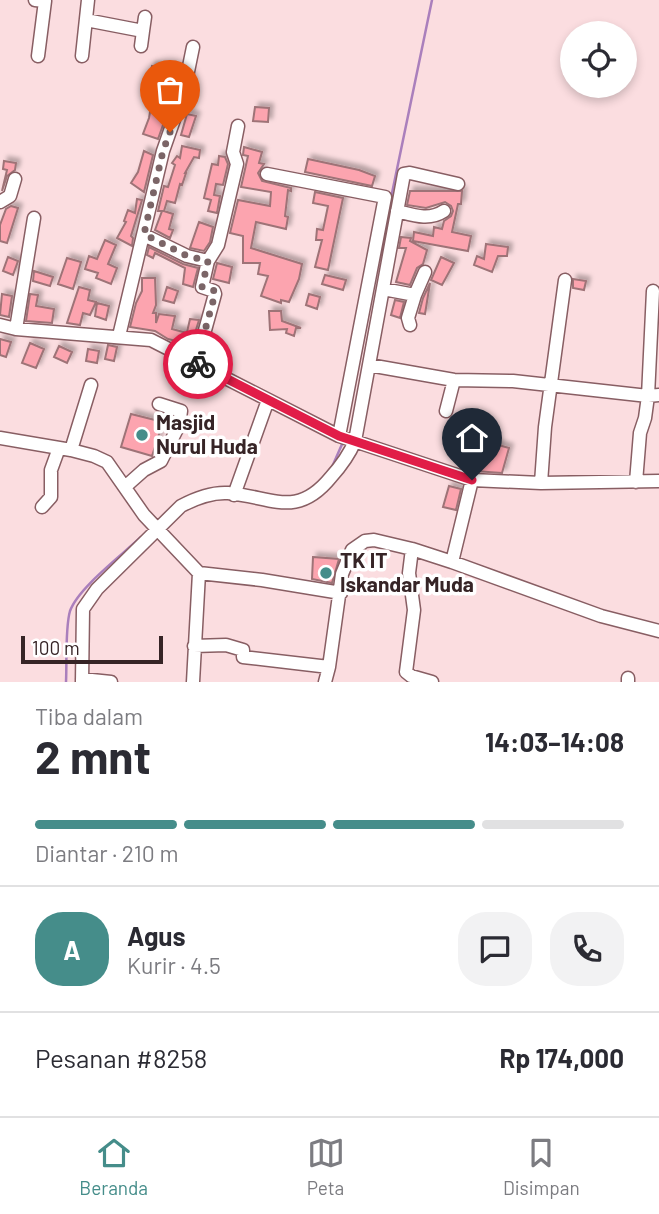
<!DOCTYPE html>
<html lang="id">
<head>
<meta charset="utf-8">
<style>
	:root { --surface:#fff; --page:#f2f2f3; --text:#2b2b33; --muted:#7c7c81; --line:#e1e1e2; --accent:#458d8a }
	body { margin:0; font-family:Barlow,sans-serif; background:var(--page); color:var(--text); height:100vh; display:flex; flex-direction:column; font-size:26px; white-space:nowrap }
	* { box-sizing:border-box; margin:0 }
	p { font-size:23px; color:var(--muted) }
	.icon { flex:none; width:38px; height:38px; fill:none; stroke:currentColor; stroke-width:2; stroke-linecap:round; stroke-linejoin:round }
	.map { position:relative; height:682px; overflow:hidden }
	.drawer { display:flex; flex-direction:column; background:var(--surface); flex:1 }
	.drawer>* { flex:none }
	.buttons { position:absolute; left:560px; top:21px; display:grid; gap:14px }
	.buttons a { display:grid; place-items:center; width:77px; height:77px; border-radius:50%; background:var(--surface); box-shadow:0 4px 10px #0003; font-size:35px }
	.scale { position:absolute; left:21px; bottom:18px; width:142px; box-sizing:border-box; padding-left:7px; border:4px solid #362426; border-top:0; font-size:19px; line-height:24px; white-space:nowrap; color:#362426; -webkit-text-stroke:5px #fff; paint-order:stroke }
	.pin { position:absolute; display:grid; place-items:center; width:60px; height:60px; color:#fff; margin:-72px -30px; border-radius:50% 50% 50% 0; rotate:-45deg; box-shadow:0 0 7px #0007 }
	.pin .icon { rotate:45deg }
	.courier { position:absolute; display:grid; place-items:center; width:70px; height:70px; margin:-35px; border:5px solid #e11d48; border-radius:50%; background:#fff; color:#222; box-shadow:0 2px 9px #0007 }
	.overview em { font-style:normal; font-weight:700 }
	.overview div { display:flex; flex-direction:column-reverse }
	.overview { display:flex; align-items:center; justify-content:space-between; height:119px; padding:0 35px }
	h1 { font-size:46px; font-weight:700; line-height:52px }
	.bar { display:grid; grid-template-columns:repeat(4,1fr); gap:10px 7px; align-content:center; height:84px; padding:0 35px }
	.bar i { height:9px; border-radius:5px; background:var(--line) }
	.bar .active { background:var(--accent) }
	.bar p { grid-column:span 4 }
	.line { display:flex; align-items:center; gap:18px; padding:0 35px; border-top:2px solid var(--line) }
	.line div { flex:1 }
	.round { display:grid; place-items:center; flex:none; width:74px; height:74px; border-radius:28px; background:var(--page) }
	.tabs { display:flex; justify-content:space-around; align-items:center; height:98px; border-top:2px solid var(--line); background:var(--surface); font-size:19px; color:var(--muted) }
	.tabs a { display:grid; justify-items:center; gap:4px }
	.tabs .active { color:var(--accent) }
	.map>svg:first-child { display:block }
	.lines { fill:none; stroke-linecap:round; stroke-linejoin:round }
	.stream { stroke:#aa7fbc; stroke-width:2.5 }
	.building { fill:#fca4af; stroke:#9e7377; stroke-width:2; filter:url(#shadow) }
	.minor-casing { stroke:#885e63; stroke-width:15 }
	.minor { stroke:#fff; stroke-width:12 }
	.done { stroke:#7b6567; stroke-width:7; stroke-dasharray:0 12.6 }
	.route { stroke:#e11d48; stroke-width:9 }
	.poi-dot { fill:#458d8a; stroke:#fff; stroke-width:2.5 }
	.labels { text-anchor:middle; stroke-width:7; stroke-linejoin:round; paint-order:stroke }
	.poi-label { font-size:21px; font-weight:bold; fill:#362426; stroke:#fff; text-anchor:start }
</style>
</head>
<body>
<div class="map">
<svg width="659" height="682" viewBox="0 0 659 682">
	<defs>
		<filter id="shadow"><feDropShadow dx="4" dy="-4" stdDeviation="2" flood-color="#0004"/></filter>
	</defs>
	<rect width="100%" height="100%" fill="#fbdde0"/>
	<g class="lines">
		<!-- stream -->
		<path class="stream" d="M391 198 432 0
			M332 467 343 442
			M66 682C67 663 65 628 70 611 78 588 122 555 141 537"/>
	</g>
	<!-- building -->
	<path class="building" d="M152 66 170 71 162 95 174 94 158 139 143 134 149 118 151 106 149 105 155 83 148 81Z
		M255 107 269 108 268 122 253 121Z
		M187 114 196 116 189 137 181 135Z
		M182 146 200 150 199 158 194 157 185 173H186L182 185 180 184 175 203 167 201 164 211 173 214 169 229 173 230 170 238 155 230 162 211H158L164 186 168 187 175 165 172 163 177 156 180 158Z
		M244 147 262 152 259 163 264 164 258 173 262 181 291 188V191L288 190 285 216 288 217 286 229 256 222 251 248 302 264 299 279 289 302 281 300V303L261 296 268 276 258 274 260 263H243V236L230 233 238 200 270 206 271 192 241 187 248 156 243 155Z
		M144 151 153 155 144 192 131 183 138 172Z
		M219 156 225 157 228 164 223 185 216 184 214 195 220 196 217 213 208 211 211 200 204 198 212 164 218 165Z
		M308 159 359 170 375 176 372 186 305 172Z
		M4 161 16 163 15 170 7 176 2 191 7 170 3 169Z
		M410 191H462L461 204H458L452 232 471 236 468 251 413 241 414 232 433 236 434 227 442 229 444 221 451 216 453 211 451 206 445 202 426 208 407 205Z
		M315 192 343 198 328 270 315 267 322 240H316L317 229 323 230 328 206 313 203Z
		M137 199 142 200 131 236 133 238 132 246 117 238 126 222 124 221 128 210 135 213Z
		M11 206 18 208 7 243 0 241V225L6 209Z
		M199 222 213 227 210 242 204 251 190 248Z
		M401 237 411 238 410 241 427 250 423 264 417 268 410 285 396 282 406 248H399Z
		M105 240 116 245 108 264 117 268 111 284 96 278 98 273 85 269 89 256 97 259Z
		M486 244 508 247 507 256H498L492 272 474 265 477 256 484 259Z
		M149 247 183 264 198 268 193 287 183 284 185 268 155 253 153 258 147 255Z
		M8 257 18 261 13 275 3 271Z
		M441 257 454 263 442 285 431 280Z
		M67 258 81 262 73 289 58 284Z
		M217 263 232 267 229 283 213 279Z
		M34 271 53 277 50 286 33 281Z
		M325 275 346 280 343 290 322 284Z
		M142 278H155L156 305 153 313H156V323L159 314 175 316 172 329 187 333 184 343 168 339 155 331 130 327 136 303 142 291Z
		M573 279 586 281 584 290 573 288Z
		M430 283 425 314 419 313 423 298Z
		M79 287 90 290 88 300 96 302 90 315 83 313 80 325 67 323Z
		M167 287 178 291 174 303 163 300Z
		M2 294 12 296 9 317 0 315Z
		M30 294 38 295 36 306 54 309 52 323 26 321Z
		M309 294 320 297 317 309 306 305Z
		M395 300 404 302 400 318 391 315Z
		M97 303 109 306 106 320 95 316Z
		M269 311H281L282 321 301 328H296L294 336 286 333 287 329 270 330Z
		M190 319 199 320 195 333 187 332Z
		M0 339 11 342 6 357 0 355Z
		M30 343 44 349 36 368 22 363Z
		M108 345 117 347 114 361 105 359Z
		M59 346 72 352 67 363 54 357Z
		M88 349 99 351 97 363 86 361Z
		M131 414 163 422 152 456 121 447Z
		M470 437 509 448 502 473 474 471 462 468Z
		M449 486 461 489 456 510 443 507Z
		M313 557 339 559 332 583 312 579Z"/>
	<g class="lines">
		<!-- minor casing -->
		<g class="minor-casing">
			<path id="minor" d="M35 0 45 1 38 56
				M86 20 143 31 145 17
				M141 46 143 31
				M82 56 88 0
				M267 174 385 197 339 436
				M0 202 10 196 15 179
				M397 211C413 215 429 221 444 211
				M144 235 187 256 208 261 202 287 214 291 215 294 196 363
				M208 261 218 245 237 164 233 152 238 126
				M383 289 415 295 425 272
				M0 325 16 329 151 340 339 436 472 480 541 483 659 481
				M410 325 408 318 415 295
				M16 329 34 218
				M119 336 163 151 184 91 193 47
				M369 365 454 380 513 381 648 396 659 395
				M446 411 454 380
				M0 438 71 450 94 456 107 462 144 515 199 573 193 682
				M71 450 91 385
				M636 482 640 433 645 418 648 396 653 291
				M541 483 545 427 565 280
				M126 486 144 470 161 461 179 425 181 411 159 404
				M234 495 268 400
				M42 507 51 497V470L59 448
				M412 549 409 573 414 610 406 672 411 676 432 682
				M452 562 472 480
				M199 573 262 580 341 593
				M194 646 226 645 243 650V657L329 667
				M82 679 111 682
				M82 682 83 609 97 589 181 506C194 499 212 492 228 493 272 497 297 519 331 477 341 466 349 455 355 441L404 174 410 173 458 184
				M325 682 329 667 342 574 352 550 365 541 374 540 412 549 452 562 601 616 659 631
				M628 682V678"/>
		</g>
		<!-- minor -->
		<use href="#minor" class="minor"/>
	</g>
	<g class="lines">
		<!-- done -->
		<path class="done" d="M170 132 163 151 144 234 187 256 208 261 202 287 215 291V294L196 363 198 364"/>
		<!-- route -->
		<path class="route" d="M198 364 339 436 472 480"/>
	</g>
	<!-- markers -->
	<g class="poi-dot">
		<circle cx="142" cy="435" r="7"/>
		<circle cx="326" cy="573" r="7"/>
	</g>
	<g class="labels">
		<!-- poi labels -->
		<g class="poi-label">
			<text x="156" y="430">Masjid<tspan x="156" dy="24">Nurul Huda</tspan></text>
			<text x="340" y="568">TK IT<tspan x="340" dy="24">Iskandar Muda</tspan></text>
		</g>
	</g>
</svg>
<div class="buttons">
<a><svg class="icon" aria-label="locate" viewBox="0 0 24 24"><circle cx="12" cy="12" r="6"/><path d="M12 2v4M12 18v4M2 12h4M18 12h4"/></svg></a>
</div>
<div class="scale">100 m</div>
<div class="pin" style="left:170px;top:132px;background:#ea580c"><svg class="icon" aria-label="bag" viewBox="0 0 24 24"><path d="M5 8h14l-1 12H6zM9 8a3 3 0 0 1 6 0"/></svg></div>
<div class="pin" style="left:472px;top:480px;background:#1f2937"><svg class="icon" aria-label="home" viewBox="0 0 24 24"><path d="M3 11l9-7 9 7M6 9v11h12V9"/></svg></div>
<div class="courier" style="left:198px;top:364px"><svg class="icon" aria-label="bike" viewBox="0 0 24 24"><circle cx="6" cy="16" r="4"/><circle cx="18" cy="16" r="4"/><path d="M6 16l4-8h5l3 8M10 8l3 8H6M13 5h3"/></svg></div>
</div>
<section class="drawer">
<div class="overview"><div><h1>2 mnt</h1><p>Tiba dalam</p></div><em>14:03–14:08</em></div>
<div class="bar"><i class="active"></i><i class="active"></i><i class="active"></i><i></i><p>Diantar · 210 m</p></div>
<div class="line" style="height:126px"><b class="round" style="background:var(--accent);color:#fff">A</b><div><b>Agus</b><p>Kurir · 4.5</p></div><a class="round"><svg class="icon" aria-label="chat" viewBox="0 0 24 24"><path d="M4 5h16v11H9l-5 4z"/></svg></a><a class="round"><svg class="icon" aria-label="phone" viewBox="0 0 24 24"><path d="M5 4h4l2 5-3 2q2 4 5 5l2-3 5 2v4C11 20 4 13 5 4z"/></svg></a></div>
<div class="line" style="height:91px"><div>Pesanan #8258</div><b>Rp 174,000</b></div>
</section>
<nav class="tabs">
<a class="active"><svg class="icon" aria-label="home" viewBox="0 0 24 24"><path d="M3 11l9-7 9 7M6 9v11h12V9"/></svg>Beranda</a>
<a><svg class="icon" aria-label="map" viewBox="0 0 24 24"><path d="M3 6l6-2 6 2 6-2v14l-6 2-6-2-6 2zM9 4v14M15 6v14"/></svg>Peta</a>
<a><svg class="icon" aria-label="saved" viewBox="0 0 24 24"><path d="M7 4h10v16l-5-4-5 4z"/></svg>Disimpan</a>
</nav>
</body>
</html>
